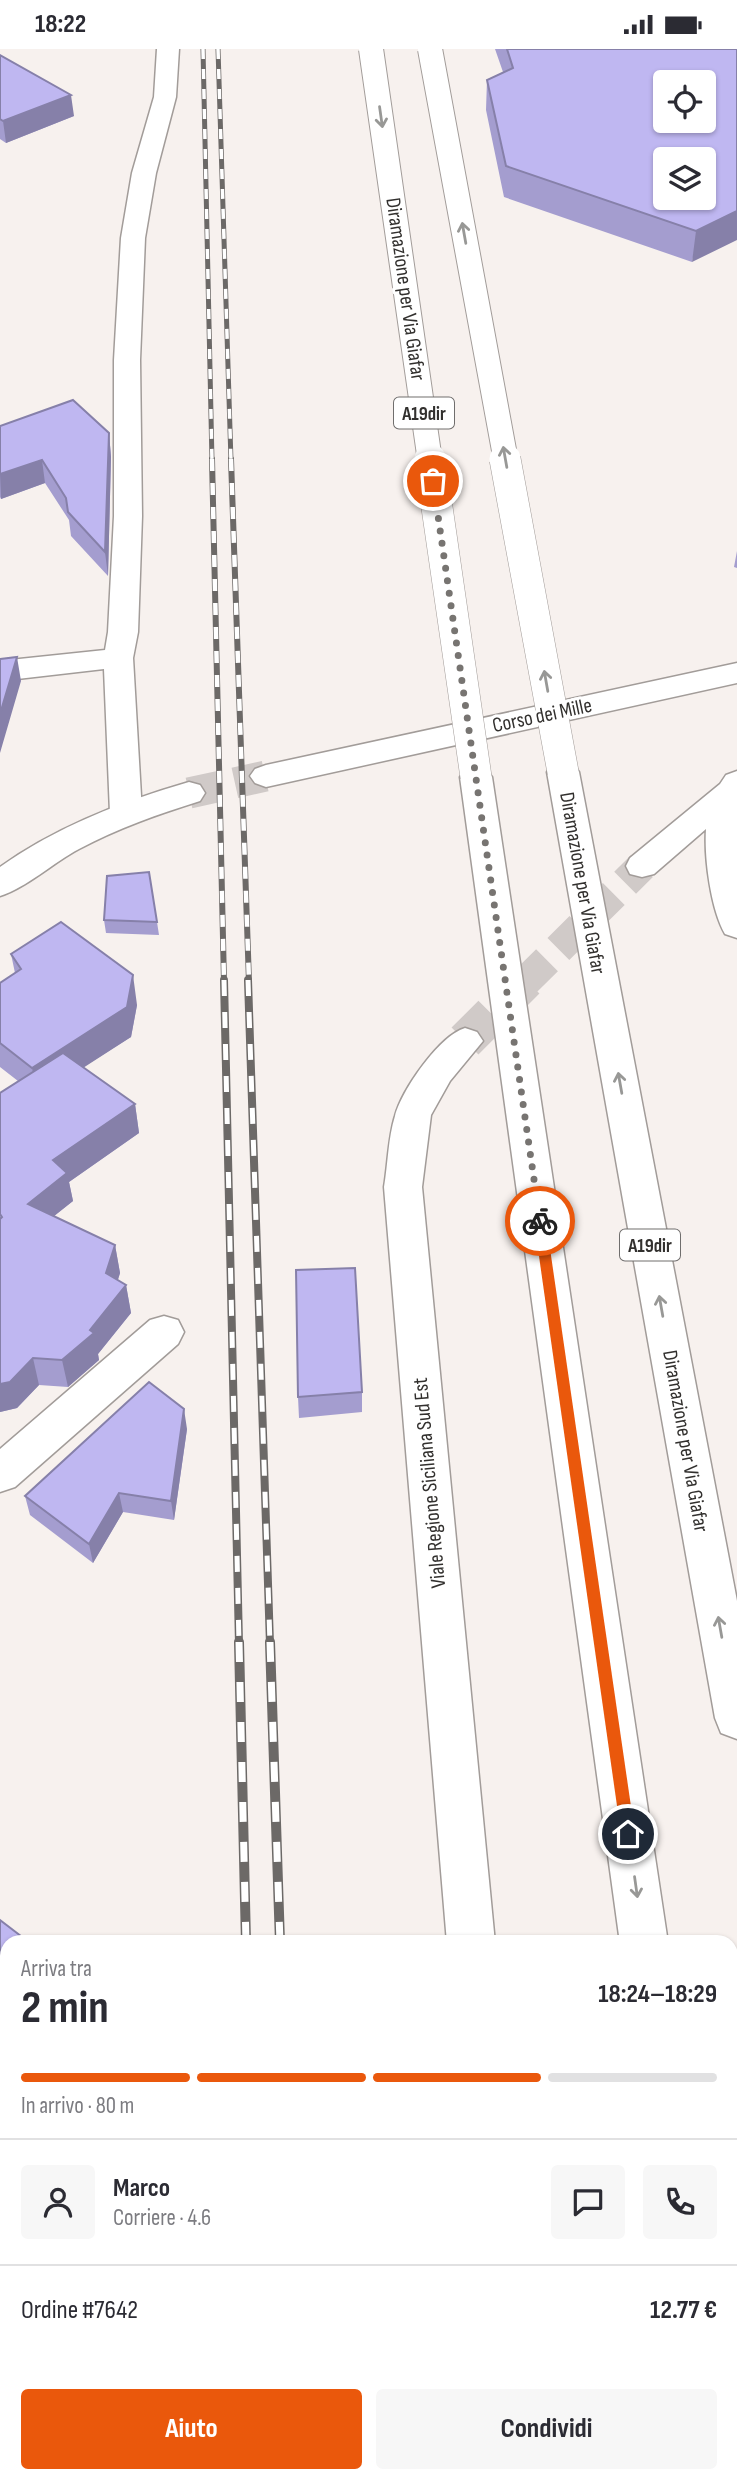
<!DOCTYPE html>
<html lang="it">
<head>
<meta charset="utf-8">
<style>
	:root { --surface:#fff; --page:#f7f7f7; --text:#2b2b33; --muted:#7c7c81; --line:#e1e1e2; --accent:#ea580c }
	body { margin:0; font-family:"Sofia Sans Condensed",sans-serif; background:var(--page); color:var(--text); height:100vh; display:flex; flex-direction:column; font-size:26px; white-space:nowrap }
	* { box-sizing:border-box; margin:0 }
	p { font-size:23px; color:var(--muted) }
	.icon { flex:none; width:38px; height:38px; fill:none; stroke:currentColor; stroke-width:2; stroke-linecap:round; stroke-linejoin:round }
	.map { position:relative; flex:1; overflow:hidden }
	.sheet { position:absolute; left:0px; top:1886px; width:738px; height:548px; display:flex; flex-direction:column; background:var(--surface); border-radius:21px 21px 0 0; box-shadow:0 2px 5px #0004 }
	.sheet>* { flex:none }
	.tools { position:absolute; left:653px; top:21px; display:grid; gap:14px }
	.tools a { display:grid; place-items:center; width:63px; height:63px; border-radius:7px; background:var(--surface); box-shadow:0 2px 5px #0004; font-size:35px }
	.pin { position:absolute; display:grid; place-items:center; width:60px; height:60px; color:#fff; margin:-30px; border:4px solid #fff; border-radius:50%; box-shadow:0 2px 7px #0007 }
	.courier { position:absolute; display:grid; place-items:center; width:70px; height:70px; margin:-35px; border:5px solid #ea580c; border-radius:50%; background:#fff; color:#222; box-shadow:0 2px 9px #0007 }
	.overview em { font-style:normal; font-weight:700 }
	.overview div { display:flex; flex-direction:column-reverse }
	.overview { display:flex; align-items:center; justify-content:space-between; height:119px; padding:0 21px }
	h1 { font-size:46px; font-weight:700; line-height:52px }
	.bar { display:grid; grid-template-columns:repeat(4,1fr); gap:10px 7px; align-content:center; height:84px; padding:0 21px }
	.bar i { height:9px; border-radius:5px; background:var(--line) }
	.bar .selected { background:var(--accent) }
	.bar p { grid-column:span 4 }
	.line { display:flex; align-items:center; gap:18px; padding:0 21px; border-top:2px solid var(--line) }
	.line div { flex:1 }
	.round { display:grid; place-items:center; flex:none; width:74px; height:74px; border-radius:7px; background:var(--page) }
	.action { display:flex; gap:14px; margin-top:auto; padding:14px 21px }
	.action a { flex:1; height:80px; border-radius:7px; background:var(--accent); color:#fff; font-size:28px; font-weight:700; line-height:80px; text-align:center }
	.action a+a { background:var(--page); color:var(--text) }
	.status { display:flex; justify-content:space-between; align-items:center; height:49px; padding:0 35px; background:var(--surface); direction:ltr }
	.status svg { height:19px; fill:currentColor }
	.map>svg:first-child { display:block }
	.lines { fill:none; stroke-linecap:round; stroke-linejoin:round }
	.secondary-tunnel-far1 { stroke:#d0cac8; stroke-width:31; stroke-dasharray:31 16; stroke-linecap:butt }
	.secondary-tunnel { stroke:#d0cac8; stroke-width:38; stroke-dasharray:38 19; stroke-linecap:butt }
	.street-casing { stroke:#a29c99; stroke-width:3 }
	.secondary-casing { stroke:#a29c99; stroke-width:3 }
	.highway-casing { stroke:#a29c99; stroke-width:3 }
	.street { fill:#fff; fill-rule:evenodd }
	.secondary { fill:#fff; fill-rule:evenodd }
	.highway { fill:#fff; fill-rule:evenodd }
	.rail-far3-casing { stroke:#6c6967; stroke-width:5 }
	.rail-far2-casing { stroke:#6c6967; stroke-width:6 }
	.rail-far1-casing { stroke:#6c6967; stroke-width:8 }
	.rail-casing { stroke:#6c6967; stroke-width:10 }
	.rail-far3 { stroke:#fff; stroke-width:3.5; stroke-dasharray:10; stroke-linecap:butt }
	.rail-far2 { stroke:#fff; stroke-width:4.5; stroke-dasharray:12; stroke-linecap:butt }
	.rail-far1 { stroke:#fff; stroke-width:5; stroke-dasharray:16; stroke-linecap:butt }
	.rail { stroke:#fff; stroke-width:7; stroke-dasharray:20; stroke-linecap:butt }
	.highway-bridge-far1-casing { stroke:#a29c99; stroke-width:26; stroke-linecap:butt }
	.highway-bridge-casing { stroke:#a29c99; stroke-width:32; stroke-linecap:butt }
	.highway-bridge-far1 { stroke:#fff; stroke-width:24 }
	.highway-bridge { stroke:#fff; stroke-width:31 }
	.wall { fill:#a49dcf }
	.shaded-wall { fill:#8680a9 }
	.building { fill:#bfb7f1; stroke:#8680a9; stroke-width:2; fill-rule:evenodd }
	.oneway { stroke:#989896 }
	.route { fill:#ea580c }
	.done { stroke:#777471; stroke-width:7; stroke-dasharray:0 12.6 }
	.labels { text-anchor:middle; stroke-width:6; stroke-linejoin:round; paint-order:stroke }
	.shield { fill:#fff; stroke:#706e6d; stroke-width:2 }
	.shield-label { font-size:19px; font-weight:bold; fill:#32302e }
	.street-label { font-size:21px; fill:#32302e; stroke:#fff }
</style>
</head>
<body>
<div class="status"><b>18:22</b><svg viewBox="0 0 49 12"><path d="M0 12V9h3v3zM5 12V6h3v6zM10 12V3h3v9zM15 12V0h3v12zM26 1h20v11H26zM47 4h2v5h-2z"/></svg></div>
<div class="map">
<svg width="737" height="2433" viewBox="0 0 737 2433">
	<rect width="100%" height="100%" fill="#f7f1ee"/>
	<g class="lines">
		<!-- secondary-tunnel-far1 -->
		<path class="secondary-tunnel-far1" d="M189 744 266 727
			M525 933 642 817"/>
		<!-- secondary-tunnel -->
		<path class="secondary-tunnel" d="M465 992 526 931"/>
		<!-- street casing -->
		<g class="street-casing">
			<path id="street" d="M157 0H179L176 48 156 124 145 189 140 311 142 467 138 583 133 609 142 764 137 772 126 775 115 772 110 764 104 620 0 632V612L105 601 108 583 114 467V311L121 189 132 124 154 48Z
				M164 1267 178 1271 184 1283 178 1295 15 1438 0 1443V1400L150 1271Z"/>
		</g>
		<!-- secondary casing -->
		<g class="secondary-casing">
			<path id="secondary" d="M737 614V634L266 738 255 734 250 727 255 720 266 716Z
				M737 722V889L725 885C711 861 704 809 706 780L654 825 642 828 630 825 626 817 630 809 720 735 726 726Z
				M189 733 200 736 205 744 200 752C159 765 118 779 79 800 54 813 26 839 0 847V818C56 778 123 752 189 733Z
				M465 979 477 983 483 992 450 1032 431 1066 422 1138 495 1894H447L384 1138C388 1115 388 1089 395 1067 402 1041 439 987 465 979Z
				M490 2427H546L547 2433H491Z"/>
		</g>
		<!-- highway casing -->
		<g class="highway-casing">
			<path id="highway" d="M563 713 574 716 579 723 737 1552V1690L721 1684 715 1669 547 723 552 716Z
				M476 717 487 721 492 728 668 1894H620L460 728 465 721Z
				M732 2404 737 2406V2433H693L692 2427H732Z"/>
		</g>
		<!-- street -->
		<use href="#street" class="street"/>
		<!-- secondary -->
		<use href="#secondary" class="secondary"/>
		<!-- highway -->
		<use href="#highway" class="highway"/>
		<!-- rail-far3 casing -->
		<g class="rail-far3-casing">
			<path id="rail-far3" d="M203 0 212 412
				M218 0 231 412"/>
		</g>
		<!-- rail-far2 casing -->
		<g class="rail-far2-casing">
			<path id="rail-far2" d="M212 410 224 933
				M231 410 249 933"/>
		</g>
		<!-- rail-far1 casing -->
		<g class="rail-far1-casing">
			<path id="rail-far1" d="M224 931 239 1595
				M248 931 270 1595"/>
		</g>
		<!-- rail casing -->
		<g class="rail-casing">
			<path id="rail" d="M239 1593 246 1894
				M270 1593 280 1894
				M258 2427V2433
				M298 2427V2433"/>
		</g>
		<!-- rail-far3 -->
		<use href="#rail-far3" class="rail-far3"/>
		<!-- rail-far2 -->
		<use href="#rail-far2" class="rail-far2"/>
		<!-- rail-far1 -->
		<use href="#rail-far1" class="rail-far1"/>
		<!-- rail -->
		<use href="#rail" class="rail"/>
		<!-- highway-bridge-far1 casing -->
		<g class="highway-bridge-far1-casing">
			<path id="highway-bridge-far1" d="M371 0 430 412
				M430 0 506 412"/>
		</g>
		<!-- highway-bridge casing -->
		<g class="highway-bridge-casing">
			<path id="highway-bridge" d="M430 410 476 728
				M505 410 563 723"/>
		</g>
		<!-- highway-bridge-far1 -->
		<use href="#highway-bridge-far1" class="highway-bridge-far1"/>
		<!-- highway-bridge -->
		<use href="#highway-bridge" class="highway-bridge"/>
	</g>
	<!-- wall -->
	<path class="wall" d="M495 0H737L692 213 504 148 486 61 487 31 503 23Z
		M0 6 74 67 6 94 0 90Z
		M0 377 109 384 111 408 108 527 71 487 69 471 45 434 1 450 0 448Z
		M737 502V519L734 518Z
		M104 871 157 873 159 886 106 884Z
		M11 905 137 956 131 988 83 1018 135 1055 139 1084 69 1133 73 1152 54 1167 115 1196 120 1224 118 1231 126 1236 131 1264 98 1305 99 1311 68 1338 39 1336 17 1359 0 1363V1044L18 1032 0 1018V934L15 924Z
		M362 1343V1363L299 1369 298 1348Z
		M187 1380 174 1471 123 1463 93 1514 30 1466 25 1447Z"/>
	<!-- shaded-wall -->
	<path class="shaded-wall" d="M71 46 74 67 6 94 3 72Z
		M737 162V191L692 213 696 182Z
		M109 384 111 408 108 527 105 503Z
		M42 411 45 434 1 450 0 425Z
		M17 608 21 632 0 704V665Z
		M133 926 137 956 131 988 38 1048 32 1019Z
		M135 1055 139 1084 69 1133 73 1152 34 1183 28 1155 53 1111Z
		M115 1196 120 1224 111 1251 106 1224Z
		M126 1236 131 1264 98 1305 99 1311 68 1338 62 1311 90 1281Z
		M33 1309 39 1336 17 1359 0 1363V1335Z
		M184 1360 187 1380 174 1471 171 1452Z
		M119 1444 123 1463 93 1514 89 1495Z
		M98 2427H109L106 2433H96Z"/>
	<!-- building -->
	<path class="building" d="M507 0H737V162L696 182 506 117 487 31 513 19ZM665 33H704V72H665ZM665 110H704V149H665Z
		M0 6 71 46 3 72 0 70Z
		M73 351 109 384 105 503 68 463 66 449 42 411 0 425V377Z
		M17 608 0 665V610Z
		M149 823 157 873 104 871 107 827Z
		M61 873 133 926 127 958 32 1019 0 994V934L21 920 11 905Z
		M63 1004 135 1055 53 1111 67 1124 28 1155 115 1196 106 1224 126 1236 90 1281 94 1284 62 1311 33 1309 10 1333 0 1335V1170L2 1168 0 1165V1044Z
		M355 1219 362 1343 298 1348 296 1221Z
		M149 1333 184 1360 171 1452 119 1444 89 1495 25 1447Z
		M0 1871 30 1894H7V2427H98L96 2433H0Z"/>
	<!-- one-way arrows -->
	<defs><path id="oneway-shaft" d="M-6 0H5M1.5-3L5.5 0L1.5 3" fill="none" stroke-width="1.6" stroke-linecap="round" stroke-linejoin="round" transform="scale(1.75)"/></defs>
	<g class="oneway">
		<use href="#oneway-shaft" transform="translate(381 68) rotate(82)"/>
		<use href="#oneway-shaft" transform="translate(464 184) rotate(-100)"/>
		<use href="#oneway-shaft" transform="translate(505 408) rotate(-100)"/>
		<use href="#oneway-shaft" transform="translate(546 632) rotate(-100)"/>
		<use href="#oneway-shaft" transform="translate(620 1034) rotate(-100)"/>
		<use href="#oneway-shaft" transform="translate(661 1257) rotate(-100)"/>
		<use href="#oneway-shaft" transform="translate(720 1578) rotate(-100)"/>
		<use href="#oneway-shaft" transform="translate(636 1838) rotate(82)"/>
	</g>
	<!-- route -->
	<path class="route" d="M540 1167 546 1172 635 1785 628 1792 621 1785 534 1172Z"/>
	<g class="lines">
		<!-- done -->
		<path class="done" d="M433 432 540 1172"/>
	</g>
	<g class="labels">
		<!-- shield labels -->
		<g class="shield">
			<rect x="394" y="348.5" width="60" height="31" rx="5"/>
			<rect x="620" y="1180.5" width="60" height="31" rx="5"/>
		</g>
		<g class="shield-label">
			<text x="424" y="371">A19dir</text>
			<text x="650" y="1203">A19dir</text>
		</g>
		<!-- street labels -->
		<g class="street-label">
			<text transform="translate(406 240) rotate(82)" y="7">Diramazione per Via Giafar</text>
			<text transform="translate(542 666) rotate(-12)" y="7">Corso dei Mille</text>
			<text transform="translate(583 834) rotate(80)" y="7">Diramazione per Via Giafar</text>
			<text transform="translate(686 1392) rotate(80)" y="7">Diramazione per Via Giafar</text>
			<text transform="translate(429 1434) rotate(-95)" y="7">Viale Regione Siciliana Sud Est</text>
		</g>
	</g>
</svg>
<div class="tools">
<a><svg class="icon" aria-label="locate" viewBox="0 0 24 24"><circle cx="12" cy="12" r="6"/><path d="M12 2v4M12 18v4M2 12h4M18 12h4"/></svg></a>
<a><svg class="icon" aria-label="layers" viewBox="0 0 24 24"><path d="M12 4l9 5-9 5-9-5zM3 14l9 5 9-5"/></svg></a>
</div>
<div class="pin" style="left:433px;top:432px;background:#ea580c"><svg class="icon" aria-label="bag" viewBox="0 0 24 24"><path d="M5 8h14l-1 12H6zM9 8a3 3 0 0 1 6 0"/></svg></div>
<div class="pin" style="left:628px;top:1785px;background:#1f2937"><svg class="icon" aria-label="home" viewBox="0 0 24 24"><path d="M3 11l9-7 9 7M6 9v11h12V9"/></svg></div>
<div class="courier" style="left:540px;top:1172px"><svg class="icon" aria-label="bike" viewBox="0 0 24 24"><circle cx="6" cy="16" r="4"/><circle cx="18" cy="16" r="4"/><path d="M6 16l4-8h5l3 8M10 8l3 8H6M13 5h3"/></svg></div>
<section class="sheet">
<div class="overview"><div><h1>2 min</h1><p>Arriva tra</p></div><em>18:24–18:29</em></div>
<div class="bar"><i class="selected"></i><i class="selected"></i><i class="selected"></i><i></i><p>In arrivo · 80 m</p></div>
<div class="line" style="height:126px"><a class="round"><svg class="icon" aria-label="person" viewBox="0 0 24 24"><circle cx="12" cy="8" r="4"/><path d="M4 21q1-7 8-7t8 7"/></svg></a><div><b>Marco</b><p>Corriere · 4.6</p></div><a class="round"><svg class="icon" aria-label="chat" viewBox="0 0 24 24"><path d="M4 5h16v11H9l-5 4z"/></svg></a><a class="round"><svg class="icon" aria-label="phone" viewBox="0 0 24 24"><path d="M5 4h4l2 5-3 2q2 4 5 5l2-3 5 2v4C11 20 4 13 5 4z"/></svg></a></div>
<div class="line" style="height:91px"><div>Ordine #7642</div><b>12.77 €</b></div>
<div class="action"><a>Aiuto</a><a>Condividi</a></div>
</section>
</div>
</body>
</html>
